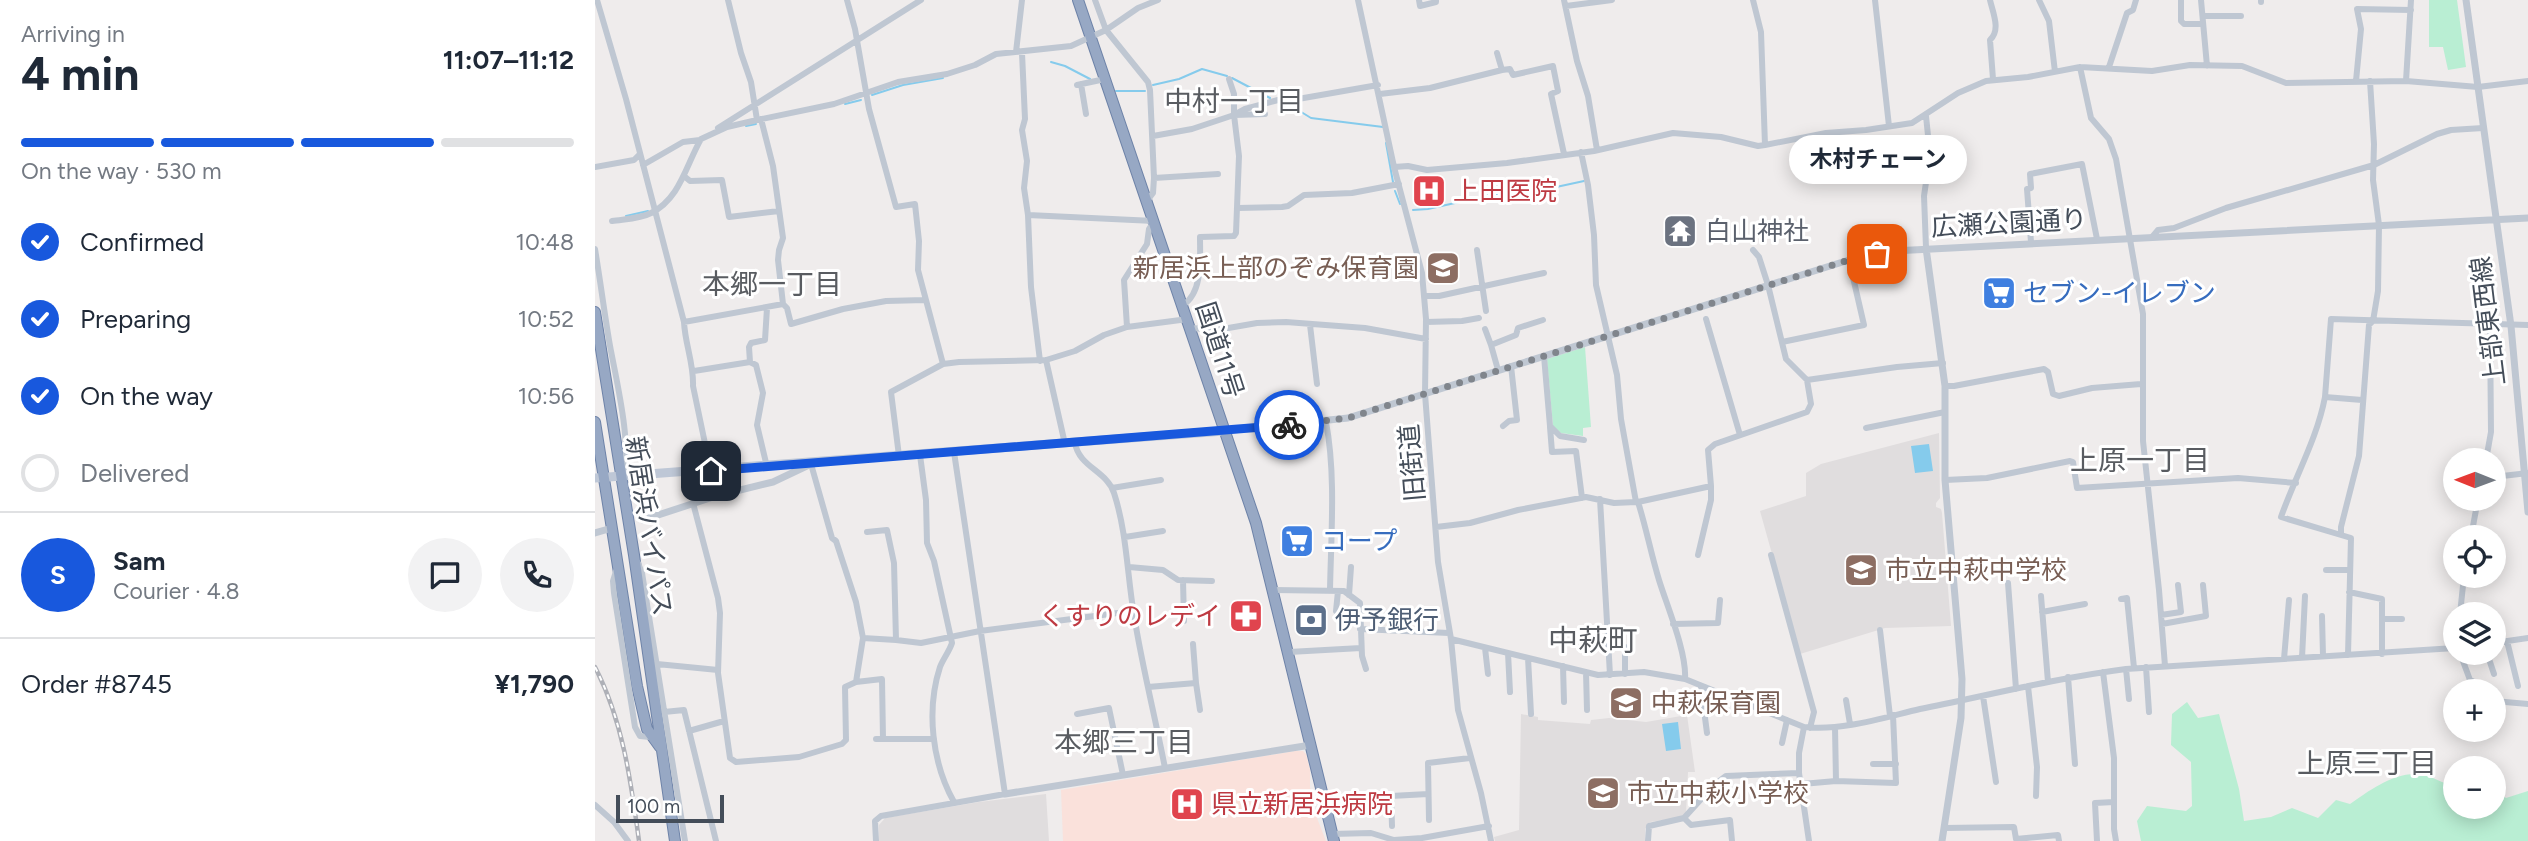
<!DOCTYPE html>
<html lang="en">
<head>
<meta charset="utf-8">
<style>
	:root { --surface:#fff; --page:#f2f2f3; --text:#1f2937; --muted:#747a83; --line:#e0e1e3; --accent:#1858dd }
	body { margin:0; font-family:Figtree,"Noto Sans JP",sans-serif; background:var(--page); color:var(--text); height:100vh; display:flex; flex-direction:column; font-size:26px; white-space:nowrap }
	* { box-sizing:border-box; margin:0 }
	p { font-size:23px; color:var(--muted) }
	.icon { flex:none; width:38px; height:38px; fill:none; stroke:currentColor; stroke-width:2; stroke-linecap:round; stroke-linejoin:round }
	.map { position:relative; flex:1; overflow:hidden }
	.drawer { display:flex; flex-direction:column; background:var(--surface); width:595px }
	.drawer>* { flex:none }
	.needle { width:46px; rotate:271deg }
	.fabs { position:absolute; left:1848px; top:448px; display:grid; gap:14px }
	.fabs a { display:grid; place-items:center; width:63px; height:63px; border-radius:50%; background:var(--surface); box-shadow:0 4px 18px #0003; font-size:35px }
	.scale { position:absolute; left:21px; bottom:18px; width:108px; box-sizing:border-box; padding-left:7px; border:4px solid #444d59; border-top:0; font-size:19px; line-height:24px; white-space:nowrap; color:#444d59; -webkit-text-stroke:5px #fff; paint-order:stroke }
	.pin { position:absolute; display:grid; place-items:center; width:60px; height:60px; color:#fff; margin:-30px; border-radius:14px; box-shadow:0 4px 10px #0006 }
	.courier { position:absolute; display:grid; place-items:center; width:70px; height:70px; margin:-35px; border:5px solid #1858dd; border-radius:50%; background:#fff; color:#222; box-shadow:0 2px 9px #0007 }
	.bubble { position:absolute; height:49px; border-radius:24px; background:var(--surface); box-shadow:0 4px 18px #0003; font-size:23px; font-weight:700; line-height:49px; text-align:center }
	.head em { font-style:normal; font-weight:700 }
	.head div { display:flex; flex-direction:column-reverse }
	.head { display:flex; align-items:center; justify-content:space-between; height:119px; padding:0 21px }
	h1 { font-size:46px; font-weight:700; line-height:52px }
	.bar { display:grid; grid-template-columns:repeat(4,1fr); gap:10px 7px; align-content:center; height:84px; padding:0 21px }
	.bar i { height:9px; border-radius:5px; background:var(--line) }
	.bar .current { background:var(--accent) }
	.bar p { grid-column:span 4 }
	.line { display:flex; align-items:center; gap:18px; padding:0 21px; border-top:2px solid var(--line) }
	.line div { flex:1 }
	.round { display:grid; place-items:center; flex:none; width:74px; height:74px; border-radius:37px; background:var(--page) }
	ol { padding:0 21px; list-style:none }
	li { display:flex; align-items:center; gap:21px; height:77px }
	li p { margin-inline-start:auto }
	li .icon { padding:7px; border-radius:50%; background:var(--accent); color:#fff; stroke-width:4 }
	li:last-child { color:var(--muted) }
	li i { width:38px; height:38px; border:4px solid var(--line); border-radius:50% }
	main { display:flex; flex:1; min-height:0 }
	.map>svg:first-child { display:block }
	.education { fill:#e0ddde }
	.medical { fill:#fae1db }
	.green { fill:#b9eed3 }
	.water { fill:#85cbec }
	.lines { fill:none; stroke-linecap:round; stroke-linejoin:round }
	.stream { stroke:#85cbec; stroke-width:2 }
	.trunk-casing { stroke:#6e83a8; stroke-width:12 }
	.minor { stroke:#bfc7d2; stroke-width:6 }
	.tertiary { stroke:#bfc7d2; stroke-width:7 }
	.secondary { stroke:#bec7d6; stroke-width:9 }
	.trunk { stroke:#97a8c4; stroke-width:10 }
	.rail-casing { stroke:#aeb0b7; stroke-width:4.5 }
	.rail { stroke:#fff; stroke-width:2; stroke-dasharray:5; stroke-linecap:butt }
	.done { stroke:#80858c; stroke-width:7; stroke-dasharray:0 12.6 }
	.route { stroke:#1858dd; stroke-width:9 }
	.labels { text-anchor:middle; stroke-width:6; stroke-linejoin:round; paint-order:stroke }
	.health-label { font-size:26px; fill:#be3a42; stroke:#fff; text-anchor:start }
	.street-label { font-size:26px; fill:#444d59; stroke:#fff }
	.worship-label { font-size:26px; fill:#5b616d; stroke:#fff; text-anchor:start }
	.education-label { font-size:26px; fill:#785e54; stroke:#fff; text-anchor:start }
	.shop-label { font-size:26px; fill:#366cbe; stroke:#fff; text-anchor:start }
	.service-label { font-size:26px; fill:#4e5e75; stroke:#fff; text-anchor:start }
	.neighbourhood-label { font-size:28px; fill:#595c61; stroke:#fff }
	.quarter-label { font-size:30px; fill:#595c61; stroke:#fff }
</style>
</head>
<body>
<main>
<section class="drawer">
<div class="head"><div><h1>4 min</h1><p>Arriving in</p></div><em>11:07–11:12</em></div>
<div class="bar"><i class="current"></i><i class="current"></i><i class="current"></i><i></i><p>On the way · 530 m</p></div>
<ol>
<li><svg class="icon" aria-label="check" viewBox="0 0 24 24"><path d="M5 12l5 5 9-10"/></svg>Confirmed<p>10:48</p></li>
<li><svg class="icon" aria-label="check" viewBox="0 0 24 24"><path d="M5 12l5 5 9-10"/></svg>Preparing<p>10:52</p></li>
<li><svg class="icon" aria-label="check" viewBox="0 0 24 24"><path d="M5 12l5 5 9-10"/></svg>On the way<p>10:56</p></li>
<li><i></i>Delivered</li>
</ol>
<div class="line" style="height:126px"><b class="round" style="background:var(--accent);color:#fff">S</b><div><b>Sam</b><p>Courier · 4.8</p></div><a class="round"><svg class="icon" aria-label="chat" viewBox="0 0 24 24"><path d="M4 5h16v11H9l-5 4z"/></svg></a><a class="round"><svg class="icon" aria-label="phone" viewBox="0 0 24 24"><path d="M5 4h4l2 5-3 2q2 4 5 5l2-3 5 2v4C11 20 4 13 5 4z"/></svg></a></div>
<div class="line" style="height:91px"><div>Order #8745</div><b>¥1,790</b></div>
</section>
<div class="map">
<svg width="1933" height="841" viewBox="0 0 1933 841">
	<rect width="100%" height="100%" fill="#efecec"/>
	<!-- education -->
	<path class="education" d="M1344 433 1345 498 1341 503V507L1346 509 1347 513 1356 626 1290 628 1205 654 1165 511 1211 496V473L1226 464Z
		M926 714 943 717V720L995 724 996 720 1014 718 1051 722 1092 715 1100 772H1093L1091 814 1088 817 1055 822 1050 829V841H900L899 837 924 830Z
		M451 794 454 841H284V825L290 818 384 802Z"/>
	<!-- medical -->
	<path class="medical" d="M700 751H708L711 754 715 770V787L722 818 731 841H468L466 790Z"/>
	<!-- green -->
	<path class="green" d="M1834 0H1862L1871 67 1853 70 1848 47H1834Z
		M990 347 996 427 988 428V436L966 433 958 426 952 359Z
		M1592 702 1603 718 1624 714 1644 789 1649 821 1676 817 1697 808 1723 818 1741 800 1755 804C1775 790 1803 769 1829 775 1840 777 1849 786 1860 784V807H1899V790L1911 798 1933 791V841H1546L1542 821 1552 806 1591 811 1597 806 1596 762 1576 745 1577 714Z"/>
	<!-- water -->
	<path class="water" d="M1334 444 1338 471 1320 473 1316 446Z
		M1083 722 1086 749 1071 751 1067 724Z"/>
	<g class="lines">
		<!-- stream -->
		<path class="stream" d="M456 62 470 66 495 79
			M637 78 675 98
			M558 85 584 79 607 69 632 76
			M521 91H550
			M277 95 308 85 348 78
			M686 103 703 110 716 118 788 127
			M250 104 266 100
			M151 126 161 124
			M791 143 798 182
			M800 191 805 204
			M818 210 833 209 905 193 952 189 989 181
			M31 216 53 211"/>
		<!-- trunk casing -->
		<g class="trunk-casing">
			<path id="trunk" d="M483 0 661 523 739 841
				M0 312 39 555 80 841
				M0 422 42 686 52 729 65 747"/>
		</g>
		<!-- minor -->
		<path class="minor" d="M2 0 31 99 89 322C90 344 99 364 98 386L121 496
			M252 0 260 29 274 109 301 207 320 204 324 241 323 270 348 364
			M500 0 511 30 553 82 555 90 559 178 558 193 552 201
			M763 0 799 167 827 273 831 319 830 394 843 562 856 639 863 710 886 793 896 841
			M824 0 825 6 841 2V0
			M969 0 982 61 993 96 1002 150
			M1158 0 1166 32 1170 145
			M1280 0 1294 126
			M1395 0C1398 13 1406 30 1395 40L1398 79
			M1444 0 1454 21 1460 72
			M1586 0V21L1589 24H1608
			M1606 0 1612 66
			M1666 2V0
			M971 6 1017 0
			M1608 16H1646
			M421 52 427 0
			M427 53 430 119 427 130 432 161 429 188 433 215 436 287 445 361
			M1485 67 1496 118 1514 139 1521 159 1548 314V441L1564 590 1570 666
			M1514 67 1532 13 1538 10 1541 0
			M907 70 915 69 918 75 958 66 963 91 956 94 969 154
			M1761 81 1766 29 1762 9 1816 10
			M1811 81 1816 0
			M486 84 491 114
			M482 85 510 79
			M785 94 835 88 907 70 902 53
			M640 115 670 114
			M1331 116 1335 155 1329 196 1331 248
			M166 119 178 166 188 238 184 250 183 260 188 304
			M162 120 239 104 303 82 352 74 380 65 401 54 476 46 511 30 543 8 563 0
			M123 128 326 0
			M558 136 597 129 639 115V94L634 79
			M986 152 993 185 999 235 1001 285 1022 375 1026 419 1041 502H1043C1051 527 1056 554 1064 580 1072 606 1092 653 1090 679
			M48 165 88 142 105 140
			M0 167 39 160 44 155
			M799 167 813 166 832 170 912 163 999 151 1078 133 1126 137 1163 146 1170 145 1231 133 1271 130 1317 123 1363 93 1391 81 1433 77 1485 67 1557 71 1595 65 1647 66 1691 83 1811 81 1883 87 1933 81
			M89 176 95 181 127 180 134 217 184 211
			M559 178 623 174
			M643 208 687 207 693 206 709 195 757 193 804 184
			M433 215 559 221 554 229 552 244 529 280 532 327
			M17 221C29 219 45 219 56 213 85 199 91 165 106 139L132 127 162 120 156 82 146 53 133 0
			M1558 236 1563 230 1579 228 1631 208 1779 165 1842 134 1856 130 1888 128
			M1436 242 1432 189 1436 188 1435 174 1487 164 1502 239
			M0 249C5 279 9 310 14 340 19 371 39 448 27 475
			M882 250 891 311
			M1158 250 1164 257 1173 285 1191 359 1212 380 1302 367 1348 363
			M830 296H844L949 273
			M588 305C608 293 605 258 605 237L639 236 641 233 644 156 639 115 650 109 683 100 703 99 783 85
			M1111 319 1145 435
			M89 322 188 304 192 308 196 324 248 309 291 301 330 300
			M831 322 867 321 884 318
			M715 325 722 384
			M596 328 622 330 662 323 691 322 770 328 831 339
			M890 329 896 345
			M1187 342 1269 325 1254 260
			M949 356 955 426 965 436 989 440
			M451 360 470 444
			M155 362 154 347 156 343 170 340 172 308
			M903 370 896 345 921 335 923 328 948 320
			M99 371 155 362 161 365 168 393 162 425 172 467
			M1350 386H1359L1449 369 1453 372 1458 394 1464 396 1497 388 1546 384
			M1730 397C1722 439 1700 477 1686 517L1746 535
			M1767 400 1730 397 1736 319 1933 325
			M731 422C741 474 736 537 735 590
			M908 426 914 421 922 420 916 366
			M955 427 957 452 981 451 987 498
			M1271 428 1350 412
			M480 443C484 467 512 471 519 493 532 533 532 574 539 615 547 666 560 716 570 768
			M325 455 331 500 332 543 339 561 357 643C354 652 348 659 345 667 331 710 337 763 359 802
			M304 456 296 392 348 364 364 362 451 360 480 351 509 335 532 327 593 319
			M1891 460 1896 432 1895 325
			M216 464 237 538 241 541 261 602 268 638 261 682
			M1899 477 1933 473
			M1350 480 1392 478 1475 461 1478 462 1482 488 1643 478 1701 483
			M1116 486 1113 450 1120 444 1212 412 1216 404 1212 380
			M517 488 566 480
			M1005 499 1015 675
			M1043 502 1116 486V500L1103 555
			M98 503 123 598 125 613 123 673 135 758 141 762 204 757 247 744 251 740 250 687 261 682 287 679 288 739
			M841 527 875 523 923 510 991 497 1019 503 1041 502
			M530 537 568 531
			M1876 537 1883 499
			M1176 555 1219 712 1215 728
			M43 563 47 573 90 841
			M534 567 568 570 583 580 617 581
			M1731 570H1755
			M21 571 18 581 19 593 40 727 45 736 55 737
			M588 580 589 621
			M1413 583 1421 689
			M679 590 749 591 765 603 767 656 771 669
			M1754 592 1787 599V654
			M754 595 756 567
			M1446 596 1453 682
			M1526 599 1532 598 1539 668
			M741 611 743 591
			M1447 612 1490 604
			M1865 614 1869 576
			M1566 615 1586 612 1583 585
			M1727 616 1728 656
			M1787 619H1807
			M1078 624 1123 623 1125 600
			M1567 624 1611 616 1608 585
			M765 629 854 633
			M1285 630 1295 716
			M268 638 301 640 299 563 292 530 272 532
			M856 639 1003 675 1049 672 1090 679 1209 727C1248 731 1287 718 1325 709 1394 695 1462 678 1531 669L1860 648
			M301 640 326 643 385 631 538 611
			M1912 641 1923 686
			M1899 643 1933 638
			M1030 647V674
			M890 648 893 674
			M694 652 766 648
			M913 653 915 692
			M1865 653 1875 680 1883 684 1890 691
			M1892 653 1899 674
			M1753 655 1756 538 1746 535V527L1764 456 1774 325 1778 321 1783 291 1784 225 1778 180 1779 144 1775 81
			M933 658 936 714
			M1707 658 1710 596
			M1689 659 1694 600
			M62 664 123 670
			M968 666 969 702
			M1551 667 1554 712
			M1531 669 1534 699
			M991 672 992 710
			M1508 672 1519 758V829L1521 841
			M1473 677 1480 764
			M601 683 605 710
			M1433 686 1442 767 1441 796
			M553 687 601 683 598 644
			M1106 687 1112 733
			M1388 696 1401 782
			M1251 700 1255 724
			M1899 701 1933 704
			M69 712 89 710 121 841
			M482 714 514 708 528 775
			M1240 727 1241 781
			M94 731 129 721
			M281 739H339
			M1187 743 1192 720
			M1278 764H1301
			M1204 773 1214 841
			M1207 784 1241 781 1301 783 1298 715
			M0 805 19 822 33 841
			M1089 818 1096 825 1135 820 1137 841
			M834 820 833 763 875 758
			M797 826 796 796 833 794
			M1349 828 1419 827 1421 839 1463 835 1464 841
			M737 834 776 833 799 840 827 838 894 826
			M281 841 280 821 286 816 410 794 359 452
			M1053 841 1054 826 1089 818 1118 786 1131 776 1204 773V753L1209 727
			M1502 841 1500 803 1519 802"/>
		<!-- tertiary -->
		<path class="tertiary" d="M1871 0 1916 326 1933 512
			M1331 248 1350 386V480L1367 679 1366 718 1347 841
			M629 431 753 418 1254 260 1298 251 1933 218
			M48 520 121 496 178 482 216 464
			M0 533 17 528
			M410 794 716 745"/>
		<!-- secondary -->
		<path class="secondary" d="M0 478 629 431"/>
		<!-- trunk -->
		<use href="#trunk" class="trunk"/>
		<!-- rail casing -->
		<g class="rail-casing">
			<path id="rail" d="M0 667C28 721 36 782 44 841"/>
		</g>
		<!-- rail -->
		<use href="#rail" class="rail"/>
	</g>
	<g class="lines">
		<!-- done -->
		<path class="done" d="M694 425 753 418 1254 260 1282 254"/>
		<!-- route -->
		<path class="route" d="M116 471 694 425"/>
	</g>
	<!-- icons -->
	<defs>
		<g id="hospital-square" transform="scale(1.75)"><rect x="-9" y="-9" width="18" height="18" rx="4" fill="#e0444e" stroke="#fff"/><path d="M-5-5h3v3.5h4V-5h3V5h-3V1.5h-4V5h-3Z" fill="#fff"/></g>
		<g id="temple-square" transform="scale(1.75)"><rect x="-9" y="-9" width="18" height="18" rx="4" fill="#6b7280" stroke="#fff"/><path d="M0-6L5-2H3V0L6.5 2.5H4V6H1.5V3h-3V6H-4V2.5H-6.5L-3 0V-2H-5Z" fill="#fff"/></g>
		<g id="school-square" transform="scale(1.75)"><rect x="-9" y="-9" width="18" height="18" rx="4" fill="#8d6e63" stroke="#fff"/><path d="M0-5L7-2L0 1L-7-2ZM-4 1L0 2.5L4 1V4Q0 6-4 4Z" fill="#fff"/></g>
		<g id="supermarket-square" transform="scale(1.75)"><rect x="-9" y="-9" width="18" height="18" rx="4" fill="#3f7fe0" stroke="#fff"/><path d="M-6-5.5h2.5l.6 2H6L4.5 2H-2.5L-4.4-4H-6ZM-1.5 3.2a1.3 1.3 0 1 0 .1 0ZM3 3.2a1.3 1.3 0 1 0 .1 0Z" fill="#fff"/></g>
		<g id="pharmacy-square" transform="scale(1.75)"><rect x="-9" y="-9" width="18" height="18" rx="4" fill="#e0444e" stroke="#fff"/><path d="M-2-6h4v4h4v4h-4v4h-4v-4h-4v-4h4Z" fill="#fff"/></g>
		<g id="bank-square" transform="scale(1.75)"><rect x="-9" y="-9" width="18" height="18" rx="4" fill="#5c6f8a" stroke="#fff"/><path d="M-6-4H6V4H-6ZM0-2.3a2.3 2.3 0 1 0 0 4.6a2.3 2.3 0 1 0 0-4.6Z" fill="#fff"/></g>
	</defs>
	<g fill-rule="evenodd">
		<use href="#hospital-square" x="834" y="191"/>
		<use href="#temple-square" x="1085" y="231"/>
		<use href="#school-square" x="848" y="268"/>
		<use href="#supermarket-square" x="1404" y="293"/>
		<use href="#supermarket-square" x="702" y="541"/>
		<use href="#school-square" x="1266" y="570"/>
		<use href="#pharmacy-square" x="651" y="616"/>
		<use href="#bank-square" x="716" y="620"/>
		<use href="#school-square" x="1031" y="703"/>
		<use href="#school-square" x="1008" y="793"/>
		<use href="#hospital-square" x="592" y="804"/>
	</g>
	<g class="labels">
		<!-- health labels -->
		<g class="health-label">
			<text x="858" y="200">上田医院</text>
			<text x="626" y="625" text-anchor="end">くすりのレデイ</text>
			<text x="616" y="813">県立新居浜病院</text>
		</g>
		<!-- street labels -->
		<g class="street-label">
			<text transform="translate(1414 223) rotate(-3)" y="9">広瀬公園通り</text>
			<text transform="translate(1893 321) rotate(-97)" y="9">上部東西線</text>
			<text transform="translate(625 350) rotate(72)" y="9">国道11号</text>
			<text transform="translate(817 463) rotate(-95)" y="9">旧街道</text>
			<text transform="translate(54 526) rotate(81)" y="9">新居浜バイパス</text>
		</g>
		<!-- worship labels -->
		<g class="worship-label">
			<text x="1110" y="240">白山神社</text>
		</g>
		<!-- education labels -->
		<g class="education-label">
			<text x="824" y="277" text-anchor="end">新居浜上部のぞみ保育園</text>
			<text x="1290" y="579">市立中萩中学校</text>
			<text x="1056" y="712">中萩保育園</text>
			<text x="1032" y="802">市立中萩小学校</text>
		</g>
		<!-- shop labels -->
		<g class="shop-label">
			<text x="1428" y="302">セブン-イレブン</text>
			<text x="726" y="550">コープ</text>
		</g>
		<!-- service labels -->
		<g class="service-label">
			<text x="740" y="629">伊予銀行</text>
		</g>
		<!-- neighbourhood labels -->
		<g class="neighbourhood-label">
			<text x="639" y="111">中村一丁目</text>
			<text x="177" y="294">本郷一丁目</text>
			<text x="1545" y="470">上原一丁目</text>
			<text x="529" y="752">本郷三丁目</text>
			<text x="1772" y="773">上原三丁目</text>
		</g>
		<!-- quarter labels -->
		<g class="quarter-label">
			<text x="998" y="651">中萩町</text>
		</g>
	</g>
</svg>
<div class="fabs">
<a><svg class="needle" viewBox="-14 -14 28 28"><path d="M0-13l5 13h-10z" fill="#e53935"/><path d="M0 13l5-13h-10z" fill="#747a83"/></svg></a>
<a><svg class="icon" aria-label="locate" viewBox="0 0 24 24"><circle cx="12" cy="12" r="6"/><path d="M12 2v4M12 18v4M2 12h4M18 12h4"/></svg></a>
<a><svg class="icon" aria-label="layers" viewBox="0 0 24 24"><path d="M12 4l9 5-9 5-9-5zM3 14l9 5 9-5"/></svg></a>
<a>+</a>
<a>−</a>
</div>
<div class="scale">100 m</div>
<div class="pin" style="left:1282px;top:254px;background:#ea580c"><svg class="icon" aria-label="bag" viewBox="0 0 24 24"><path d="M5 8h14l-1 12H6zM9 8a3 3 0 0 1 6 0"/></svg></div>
<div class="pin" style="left:116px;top:471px;background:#1f2937"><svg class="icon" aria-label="home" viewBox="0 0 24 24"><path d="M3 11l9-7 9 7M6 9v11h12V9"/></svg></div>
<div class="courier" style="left:694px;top:425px"><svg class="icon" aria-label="bike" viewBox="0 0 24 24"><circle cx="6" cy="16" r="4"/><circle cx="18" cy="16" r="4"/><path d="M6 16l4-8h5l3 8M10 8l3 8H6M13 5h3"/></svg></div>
<div class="bubble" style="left:1194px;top:135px;width:178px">木村チェーン</div>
</div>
</main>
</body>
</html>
